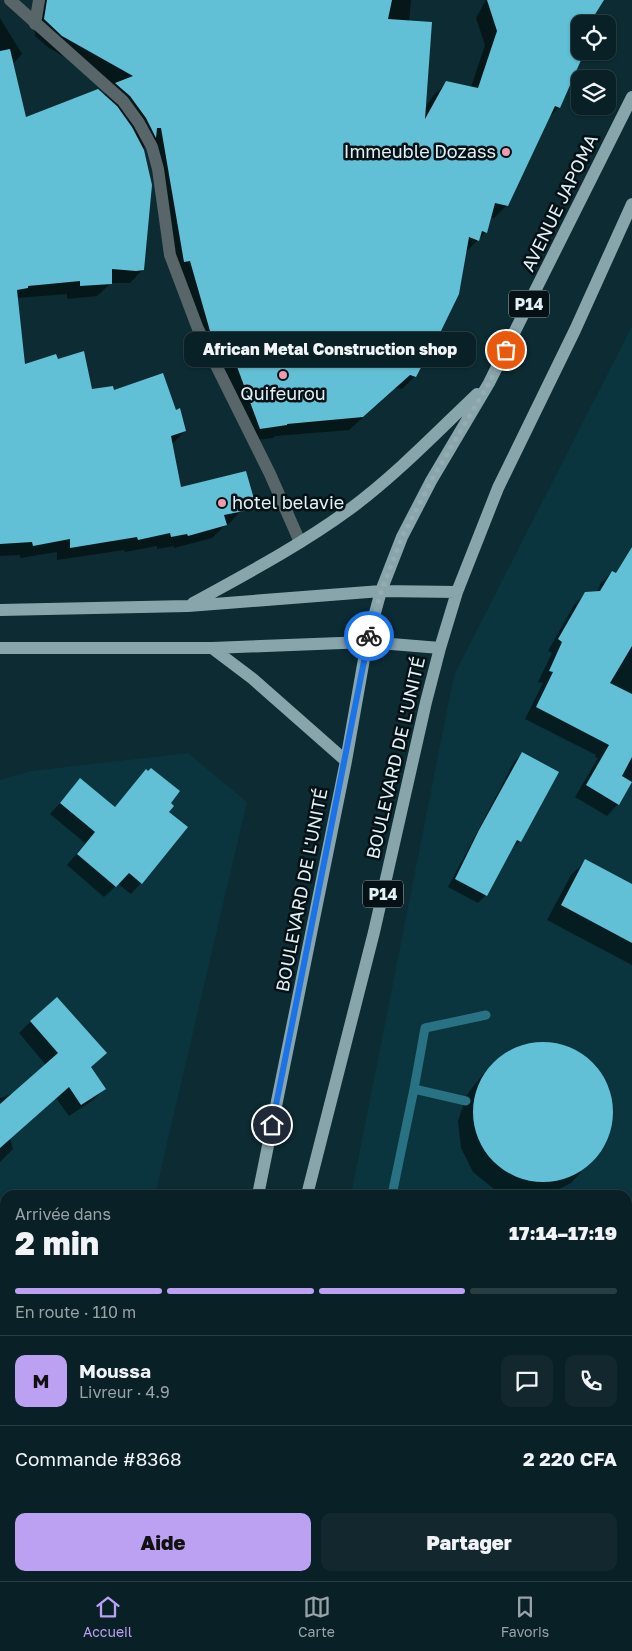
<!DOCTYPE html>
<html lang="fr">
<head>
<meta charset="utf-8">
<style>
	:root { --surface:#092026; --page:#12282e; --text:#f1f3f6; --muted:#99a3a7; --line:#293e43; --accent:#bca0f2 }
	body { margin:0; font-family:"Golos Text",sans-serif; background:var(--page); color:var(--text); height:100vh; display:flex; flex-direction:column; font-size:19px; white-space:nowrap }
	* { box-sizing:border-box; margin:0 }
	p { font-size:16px; color:var(--muted) }
	.icon { flex:none; width:28px; height:28px; fill:none; stroke:currentColor; stroke-width:2; stroke-linecap:round; stroke-linejoin:round }
	.map { position:relative; flex:1; overflow:hidden }
	.side { position:absolute; left:0px; top:1190px; width:632px; height:391px; display:flex; flex-direction:column; background:var(--surface); border-radius:15px 15px 0 0; box-shadow:0 1px 4px #0004,0 0 0 1px var(--line) }
	.side>* { flex:none }
	.fabs { position:absolute; left:571px; top:15px; display:grid; gap:10px }
	.fabs a { display:grid; place-items:center; width:45px; height:45px; border-radius:10px; background:var(--surface); box-shadow:0 1px 4px #0004,0 0 0 1px var(--line); font-size:25px }
	.pin { position:absolute; display:grid; place-items:center; width:42px; height:42px; color:#fff; margin:-21px; border:2px solid #fff; border-radius:50%; box-shadow:0 1px 5px #0007 }
	.courier { position:absolute; display:grid; place-items:center; width:50px; height:50px; margin:-25px; border:4px solid #1a73e8; border-radius:50%; background:#fff; color:#222; box-shadow:0 1px 6px #0007 }
	.bubble { position:absolute; height:35px; border-radius:10px; background:var(--surface); box-shadow:0 1px 4px #0004,0 0 0 1px var(--line); font-size:16px; font-weight:800; line-height:35px; text-align:center }
	.overview em { font-style:normal; font-weight:800 }
	.overview div { display:flex; flex-direction:column-reverse }
	.overview { display:flex; align-items:center; justify-content:space-between; height:85px; padding:0 15px }
	h1 { font-size:32px; font-weight:800; line-height:38px }
	.bar { display:grid; grid-template-columns:repeat(4,1fr); gap:8px 5px; align-content:center; height:60px; padding:0 15px }
	.bar i { height:6px; border-radius:4px; background:var(--line) }
	.bar .on { background:var(--accent) }
	.bar p { grid-column:span 4 }
	.line { display:flex; align-items:center; gap:12px; padding:0 15px; border-top:1px solid var(--line) }
	.line div { flex:1 }
	.round { display:grid; place-items:center; flex:none; width:52px; height:52px; border-radius:10px; background:var(--page) }
	.action { display:flex; gap:10px; margin-top:auto; padding:10px 15px }
	.action a { flex:1; height:58px; border-radius:10px; background:var(--accent); color:#111; font-size:20px; font-weight:800; line-height:58px; text-align:center }
	.action a+a { background:var(--page); color:var(--text) }
	.menu { display:flex; justify-content:space-around; align-items:center; height:70px; border-top:1px solid var(--line); background:var(--surface); font-size:14px; color:var(--muted) }
	.menu a { display:grid; justify-items:center; gap:2px }
	.menu .on { color:var(--accent) }
	.map>svg:first-child { display:block }
	.built { fill:#0a353e }
	.shadow { fill:#0007 }
	.lines { fill:none; stroke-linecap:round; stroke-linejoin:round }
	.stream { stroke:#287283; stroke-width:9 }
	.building { fill:#61bfd6 }
	.minor { stroke:#586669; stroke-width:12 }
	.major { stroke:#89a5ac; stroke-width:12 }
	.rail-casing { stroke:#90a6ab; stroke-width:5.5 }
	.rail { stroke:#061115; stroke-width:4; stroke-dasharray:11; stroke-linecap:butt }
	.done { stroke:#96acb1; stroke-width:5; stroke-dasharray:0 9 }
	.route { stroke:#1a73e8; stroke-width:6 }
	.poi-dot { fill:#f29aac; stroke:#061115; stroke-width:2 }
	.labels { text-anchor:middle; stroke-width:5; stroke-linejoin:round; paint-order:stroke }
	.shield { fill:#061115; stroke:#9faeb2; stroke-width:1 }
	.shield-label { font-size:16px; font-weight:bold; fill:#e1f1f6 }
	.poi-label { font-size:18px; fill:#e1f1f6; stroke:#061115; text-anchor:end }
	.street-label { font-size:18px; fill:#e1f1f6; stroke:#061115 }
</style>
</head>
<body>
<div class="map">
<svg width="632" height="1581" viewBox="0 0 632 1581">
	<rect width="100%" height="100%" fill="#0c2b32"/>
	<!-- built -->
	<path class="built" d="M632 326V1581H288L289 1576H628V1195H351L454 675Z
		M188 753 247 802 155 1195H5V1576H71L70 1581H0V780L31 771Z"/>
	<!-- shadow -->
	<path class="shadow" d="M36 0H411L409 22 424 111 433 96 446 83 471 87 485 45 476 18 486 0H601L580 24V34L572 46 580 49V51L559 107 549 117 507 205 494 218 490 217 486 232 465 253 415 376 402 389 396 388 349 430 275 436 273 438 247 441 212 346 199 350 177 273 149 143 143 149 149 171 151 185 143 269 130 283H111L97 296 67 299V294L17 298 24 365 57 361 91 391 113 392 175 411 185 431 171 445 180 488 252 498 229 524 225 525 212 538 174 548V546L157 549V546L125 552 124 550 57 560V552L20 558V555L0 556V18L22 54 12 65 25 119 103 96 114 85 49 48 35 36Z
		M612 572 632 578V780L618 804 607 816 575 797 598 758 595 757 596 755 525 719 543 683 538 682 552 653 548 651 574 605 586 593H596L601 583Z
		M522 754 520 841 512 849 486 895 478 903 448 887 514 762Z
		M146 771 169 803 167 813 141 883 131 894 118 884 104 897 67 865 85 843 50 814 80 780 114 808Z
		M586 861 632 886V965L547 920 571 875Z
		M31 1021 105 1053 90 1068 104 1089 92 1101 69 1116 56 1098 10 1139 13 1149 0 1162V1098L14 1093 46 1065 19 1033Z
		M549 1042 575 1050 596 1066 610 1090 613 1118 605 1145 571 1183 547 1195H513L494 1189 473 1172 461 1148 458 1121 466 1096 483 1074 498 1059 522 1046Z
		M632 1250V1294L629 1262Z
		M5 1329V1430L0 1428V1342Z
		M5 1528V1559L0 1561V1530Z"/>
	<g class="lines">
		<!-- stream -->
		<path class="stream" d="M414 1089 466 1101
			M392 1195 414 1089 425 1028 486 1015"/>
	</g>
	<!-- building -->
	<path class="building" d="M47 0H392L388 19 432 22 425 119 446 81 478 88 497 31 487 0H604L589 24H580V37L570 51H585L560 108 555 106 508 206 495 203 487 233 482 231 479 241 469 237 459 294 441 331H440L416 377 410 375 363 417 287 424V425L260 429 225 334 212 338 190 261 184 262 161 128H157L156 138 146 118 130 96 115 83 133 76 62 36 44 19Z
		M10 49 26 117 98 89 117 106 132 127 144 150 152 185 144 270 136 271 112 269V284L80 286V281L28 286V288L17 290 25 364 56 354 58 359 84 351 92 389 113 386 114 390 163 373 176 410 180 408 186 431 171 436 181 487 246 471 254 499 242 502 244 511 224 515 227 525 188 536 187 534 171 537 170 533 138 540 137 537 70 548V539L33 546 32 542 0 544V51Z
		M632 547V646L610 683 632 694V757L622 776 632 782 619 805 586 785 609 745 536 707 553 672 549 671 562 642 558 639 585 592 600 591 612 571 616 573Z
		M522 752 559 772 521 842 517 840 487 896 455 879 479 830Z
		M151 768 180 791 171 803 174 806 169 812 188 827 142 884 129 873 116 887 77 854 95 832 60 803 80 778 115 807 146 769 148 771Z
		M585 859 632 884V943L561 905Z
		M57 997 107 1053 91 1067 106 1089 81 1105 69 1087 0 1148V1104L58 1053 30 1021Z
		M473 1112a70 70 0 1 1 140 0a70 70 0 1 1-140 0Z"/>
	<g class="lines">
		<!-- minor -->
		<path class="minor" d="M10 0 123 101 139 123 152 147 158 169 170 255 198 329 270 474 300 542
			M35 24 39 0"/>
		<!-- major -->
		<path class="major" d="M193 603C246 574 301 545 350 509 396 475 436 433 477 394
			M0 610 188 606 381 591 457 592
			M0 648H212L367 642 440 648
			M212 648 253 679 346 761
			M258 1195 346 761 367 642 381 591 402 537 431 481 489 383 632 97
			M307 1195 374 932 426 702 440 648 457 592 498 488 575 330 632 204
			M177 1581 178 1576
			M208 1581 209 1576"/>
		<!-- rail casing -->
		<g class="rail-casing">
			<path id="rail" d="M607 1581 624 1576"/>
		</g>
		<!-- rail -->
		<use href="#rail" class="rail"/>
	</g>
	<g class="lines">
		<!-- done -->
		<path class="done" d="M369 636 381 592 402 537 431 481 489 383 506 350"/>
		<!-- route -->
		<path class="route" d="M272 1125 369 636"/>
	</g>
	<!-- markers -->
	<g class="poi-dot">
		<circle cx="506" cy="152" r="5"/>
		<circle cx="283" cy="375" r="5"/>
		<circle cx="222" cy="503" r="5"/>
	</g>
	<g class="labels">
		<!-- shield labels -->
		<g class="shield">
			<rect x="509" y="290.5" width="40" height="27" rx="4"/>
			<rect x="363" y="880.5" width="40" height="27" rx="4"/>
		</g>
		<g class="shield-label">
			<text x="529" y="310">P14</text>
			<text x="383" y="900">P14</text>
		</g>
		<!-- poi labels -->
		<g class="poi-label">
			<text x="496" y="158">Immeuble Dozass</text>
			<text x="283" y="400" text-anchor="middle">Quifeurou</text>
			<text x="232" y="509" text-anchor="start">hotel belavie</text>
		</g>
		<!-- street labels -->
		<g class="street-label">
			<text transform="translate(560 203) rotate(-64)" y="6">AVENUE JAPOMA</text>
			<text transform="translate(396 758) rotate(-77)" y="6">BOULEVARD DE L'UNITÉ</text>
			<text transform="translate(302 890) rotate(-79)" y="6">BOULEVARD DE L'UNITÉ</text>
		</g>
	</g>
</svg>
<div class="fabs">
<a><svg class="icon" aria-label="locate" viewBox="0 0 24 24"><circle cx="12" cy="12" r="6"/><path d="M12 2v4M12 18v4M2 12h4M18 12h4"/></svg></a>
<a><svg class="icon" aria-label="layers" viewBox="0 0 24 24"><path d="M12 4l9 5-9 5-9-5zM3 14l9 5 9-5"/></svg></a>
</div>
<div class="pin" style="left:506px;top:350px;background:#ea580c"><svg class="icon" aria-label="bag" viewBox="0 0 24 24"><path d="M5 8h14l-1 12H6zM9 8a3 3 0 0 1 6 0"/></svg></div>
<div class="pin" style="left:272px;top:1125px;background:#1f2937"><svg class="icon" aria-label="home" viewBox="0 0 24 24"><path d="M3 11l9-7 9 7M6 9v11h12V9"/></svg></div>
<div class="courier" style="left:369px;top:636px"><svg class="icon" aria-label="bike" viewBox="0 0 24 24"><circle cx="6" cy="16" r="4"/><circle cx="18" cy="16" r="4"/><path d="M6 16l4-8h5l3 8M10 8l3 8H6M13 5h3"/></svg></div>
<div class="bubble" style="left:184px;top:332px;width:292px">African Metal Construction shop</div>
<section class="side">
<div class="overview"><div><h1>2 min</h1><p>Arrivée dans</p></div><em>17:14–17:19</em></div>
<div class="bar"><i class="on"></i><i class="on"></i><i class="on"></i><i></i><p>En route · 110 m</p></div>
<div class="line" style="height:90px"><b class="round" style="background:var(--accent);color:#111">M</b><div><b>Moussa</b><p>Livreur · 4.9</p></div><a class="round"><svg class="icon" aria-label="chat" viewBox="0 0 24 24"><path d="M4 5h16v11H9l-5 4z"/></svg></a><a class="round"><svg class="icon" aria-label="phone" viewBox="0 0 24 24"><path d="M5 4h4l2 5-3 2q2 4 5 5l2-3 5 2v4C11 20 4 13 5 4z"/></svg></a></div>
<div class="line" style="height:65px"><div>Commande #8368</div><b>2 220 CFA</b></div>
<div class="action"><a>Aide</a><a>Partager</a></div>
</section>
</div>
<nav class="menu">
<a class="on"><svg class="icon" aria-label="home" viewBox="0 0 24 24"><path d="M3 11l9-7 9 7M6 9v11h12V9"/></svg>Accueil</a>
<a><svg class="icon" aria-label="map" viewBox="0 0 24 24"><path d="M3 6l6-2 6 2 6-2v14l-6 2-6-2-6 2zM9 4v14M15 6v14"/></svg>Carte</a>
<a><svg class="icon" aria-label="saved" viewBox="0 0 24 24"><path d="M7 4h10v16l-5-4-5 4z"/></svg>Favoris</a>
</nav>
</body>
</html>
